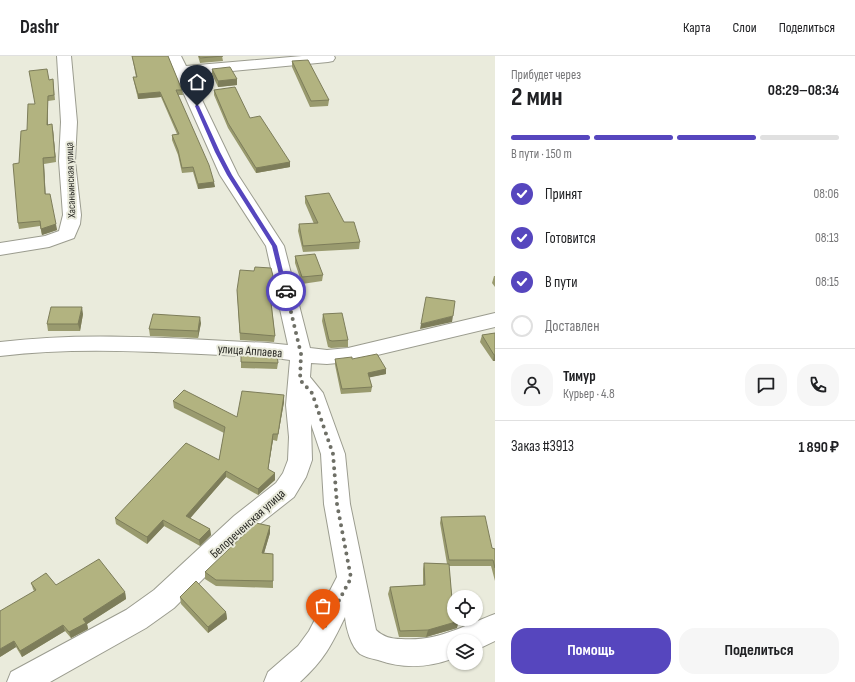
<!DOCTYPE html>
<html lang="ru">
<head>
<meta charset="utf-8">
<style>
	:root { --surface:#fff; --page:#f6f6f6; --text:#202124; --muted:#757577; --line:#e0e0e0; --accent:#5646be }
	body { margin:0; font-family:"Sofia Sans Condensed",sans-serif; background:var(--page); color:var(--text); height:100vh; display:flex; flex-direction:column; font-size:15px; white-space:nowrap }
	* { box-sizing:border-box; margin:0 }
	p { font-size:13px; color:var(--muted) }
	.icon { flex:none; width:22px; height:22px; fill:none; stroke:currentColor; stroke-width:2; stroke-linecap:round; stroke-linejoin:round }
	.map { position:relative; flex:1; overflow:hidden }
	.drawer { display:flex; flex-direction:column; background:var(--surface); width:360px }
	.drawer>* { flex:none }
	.controls { position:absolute; left:447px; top:534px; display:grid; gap:8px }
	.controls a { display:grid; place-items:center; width:36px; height:36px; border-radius:50%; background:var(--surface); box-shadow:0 1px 3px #0004; font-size:20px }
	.pin { position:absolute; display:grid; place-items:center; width:34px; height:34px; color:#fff; margin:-41px -17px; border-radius:50% 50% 50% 0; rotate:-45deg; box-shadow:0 0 4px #0007 }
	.pin .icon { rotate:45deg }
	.courier { position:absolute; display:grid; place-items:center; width:40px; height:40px; margin:-20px; border:3px solid #5646be; border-radius:50%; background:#fff; color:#222; box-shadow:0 1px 5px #0007 }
	.overview em { font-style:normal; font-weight:700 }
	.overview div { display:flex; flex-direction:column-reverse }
	.overview { display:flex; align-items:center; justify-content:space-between; height:68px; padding:0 16px }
	h1 { font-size:26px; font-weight:700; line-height:30px }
	.bar { display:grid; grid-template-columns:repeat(4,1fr); gap:6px 4px; align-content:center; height:48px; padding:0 16px }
	.bar i { height:5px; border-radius:3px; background:var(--line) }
	.bar .current { background:var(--accent) }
	.bar p { grid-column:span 4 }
	.line { display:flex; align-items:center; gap:10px; padding:0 16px; border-top:1px solid var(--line) }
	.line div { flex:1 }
	.round { display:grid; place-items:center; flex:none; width:42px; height:42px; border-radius:16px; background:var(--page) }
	ol { padding:0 16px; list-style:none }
	li { display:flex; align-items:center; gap:12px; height:44px }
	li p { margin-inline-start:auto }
	li .icon { padding:4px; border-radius:50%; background:var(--accent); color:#fff; stroke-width:4 }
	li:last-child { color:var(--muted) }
	li i { width:22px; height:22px; border:2px solid var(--line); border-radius:50% }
	.action { display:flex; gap:8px; margin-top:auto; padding:8px 16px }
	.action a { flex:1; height:46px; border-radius:16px; background:var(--accent); color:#fff; font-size:16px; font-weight:700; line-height:46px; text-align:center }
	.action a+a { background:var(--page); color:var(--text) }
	header { display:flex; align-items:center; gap:24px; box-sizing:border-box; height:56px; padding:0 20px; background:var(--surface); border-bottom:1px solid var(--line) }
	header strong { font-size:19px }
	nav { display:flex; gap:22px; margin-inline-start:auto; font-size:14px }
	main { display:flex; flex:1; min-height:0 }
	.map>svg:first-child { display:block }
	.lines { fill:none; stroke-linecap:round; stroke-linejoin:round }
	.minor-casing { stroke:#9b9c8f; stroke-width:2 }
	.minor { fill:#fff; fill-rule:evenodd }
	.wall { fill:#999a6e }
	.shaded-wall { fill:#7d7d5a }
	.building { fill:#b2b380; stroke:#7d7d5a }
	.route { fill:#5646be }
	.done { stroke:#6e6f66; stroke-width:4; stroke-dasharray:0 7.2 }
	.labels { text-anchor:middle; stroke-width:4; stroke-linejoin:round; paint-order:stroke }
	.far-street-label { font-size:11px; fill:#2c2c27; stroke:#eaebdc }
	.street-label { font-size:13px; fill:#2c2c27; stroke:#eaebdc }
</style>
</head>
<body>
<header>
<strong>Dashr</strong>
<nav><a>Карта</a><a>Слои</a><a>Поделиться</a></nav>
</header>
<main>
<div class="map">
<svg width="495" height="626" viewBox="0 0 495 626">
	<rect width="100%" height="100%" fill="#eaebdc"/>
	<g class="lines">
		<!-- minor casing -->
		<g class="minor-casing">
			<path id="minor" d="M57 0H71L77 66 75 105 81 159 80 168 74 182 49 191 0 199V187L45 180 59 175 63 159 59 105 61 66Z
				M167 0H181L186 10 302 0H334L335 2 333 5 328 6 190 19 238 119 284 190 310 292 327 294 348 292 495 257V271L348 306 327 308 311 307 310 321 323 337 345 398 350 448 376 574C383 581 392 583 401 583 437 586 463 570 495 558V585L476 594V585H454V602C428 612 404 613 378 604 373 603 365 601 360 598 351 591 346 572 345 561 331 590 324 604 300 626H264L268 616 298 590 309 575 337 521 324 448 321 398 311 368 312 404 306 421 294 441 252 474 174 552 146 572 50 626H7L11 616 126 554 154 534 234 460 276 427 283 417 288 404 289 381 286 349 290 304 268 301C179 298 89 289 0 300V286C89 275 179 283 268 287L288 289 266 190 220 119Z"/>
		</g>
		<!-- minor -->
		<use href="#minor" class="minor"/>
	</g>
	<!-- wall -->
	<path class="wall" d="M132 0H168L182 34 183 39H178L215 131 198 133 193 116 182 117 178 99 172 84V79L177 78 161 41 138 43 134 26 133 21H136Z
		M198 0H222L223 5 200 7Z
		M292 5 329 44 328 50 310 51 292 11Z
		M212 13 237 23V29L218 31 212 18Z
		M53 23 55 44 48 45V69L53 74 56 106 44 108 45 138 57 174 42 179 40 170 19 173 18 167 19 107 35 48Z
		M214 34 250 62 290 106V111L256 117 228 72 214 39Z
		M305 140 344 166 360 186 359 193 303 196 298 175 299 168H314L305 147Z
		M295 200 323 219 322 225 302 228 295 207Z
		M494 220H495V231L492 227Z
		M273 226 271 242 275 280 274 286 240 284 237 234Z
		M83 258 80 275H48L47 268Z
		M323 258 348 284V291L331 292 328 291 322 265Z
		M201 267 198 282 150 280 149 273Z
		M495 277V305H493L480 286 482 279Z
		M241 296 278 307 277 313 241 312Z
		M335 303H352L386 313V318L369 321 372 331 371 336 341 338 335 309Z
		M284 339V346L277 385 273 384 268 414 275 417V424L258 439 226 421 190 462 210 473 211 479 200 490 164 470 147 488 116 468 115 462 219 404 224 377 174 352 173 345 237 361Z
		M441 461 492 492 495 493V525L491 510H449L452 543 457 572 426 581H399L388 538 390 531 423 529V513L424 507 447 508 440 467Z
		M270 470V477L264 497 273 498V532L216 530 205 523V516Z
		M31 527 56 529 125 536 126 543 87 568 88 573 71 582 65 575 22 601 16 591 0 601 34 535 33 533Z
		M180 541 226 556 227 563 208 577 181 548Z"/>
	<!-- shaded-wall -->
	<path class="shaded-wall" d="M237 23V29L218 31V25Z
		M160 36 161 41 138 43V38Z
		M48 40V74L47 69Z
		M52 68 53 74 56 106 55 101Z
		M43 102 44 108 46 144 45 138Z
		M290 106V111L256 117V112Z
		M214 126 215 131 198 133V128Z
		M56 168 57 174 42 179 41 173Z
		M273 220V226L270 246V239Z
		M82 251 83 258 80 275 78 268Z
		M453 260 452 266 420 273 421 268Z
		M200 261 201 267 198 282V275Z
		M494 299H495V305H493Z
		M386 313V318L367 322 368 317Z
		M284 339V346L277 385 278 378Z
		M273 378V384L267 420Z
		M226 415V421L187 466 186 460Z
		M275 417V424L258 439V433Z
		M163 464 164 470 147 488V481Z
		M270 470V477L262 504V497Z
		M210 473 211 479 200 490 199 484Z
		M125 536 126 543 87 568 88 573 71 582 69 576 83 563Z
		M226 556 227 563 208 577V571Z
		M459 565 457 572 426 581 428 574Z
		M63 569 65 575 22 601 20 595Z
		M14 585 16 591 0 601V593Z"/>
	<!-- building -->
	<path class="building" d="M132 0H168L182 34H176L209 109 214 126 198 128 193 111 182 112 178 94 172 79 179 78 160 36 138 38 133 21H137Z
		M199 0H223L200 2Z
		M308 4 329 44 311 45 292 5Z
		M230 11 237 23 218 25 212 13Z
		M47 13 49 24 53 23 54 39 48 40 47 69 52 68 55 101 43 102 45 138H50L56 168 41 173 40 165 18 167 13 108 19 107 21 75 27 74 28 48H35L29 15Z
		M235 31 250 62 260 60 290 106 256 112 228 67 214 34Z
		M329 137 344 166H354L360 186 303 190 299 168 318 167 305 140Z
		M315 198 323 219 302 221 295 200Z
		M255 211 271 212 273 220 270 239 275 280 240 277 237 234 240 214 254 215Z
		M426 241 455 245 453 260 421 268Z
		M51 251H82L78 268H47Z
		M342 257 348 284 332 285 329 284 323 258Z
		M153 258 200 261 198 275 149 273Z
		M495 277V299H494L482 279Z
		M241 296 277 298 278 307 241 306Z
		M377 298 386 313 368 317 372 331 342 333 335 303 352 301V303Z
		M184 334 237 361 242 335 284 339 278 378H273L268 413 275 417 258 433 226 415 186 460 210 473 199 484 163 464 147 481 115 462 186 387 219 404 225 371 173 345Z
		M485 460 492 492 495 493V512L493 504H449L441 461Z
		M256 467 270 470 262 497 273 498V525L216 524 205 516Z
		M99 503 125 536 83 563 86 567 69 576 63 569 20 595 14 585 0 593V555L36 534 31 527 46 517 56 529Z
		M424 507 449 508 452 543 454 551V563H458L459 565 428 574 400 575 390 531 425 529Z
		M196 525 226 556 208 571 180 541Z"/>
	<!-- route -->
	<path class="route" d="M197 48 199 50 220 96 232 119 277 190 288 236 283 235 272 190 227 119 215 96 195 50Z"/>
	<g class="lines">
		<!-- done -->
		<path class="done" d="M286 235 301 298 300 324 312 337 333 398 337 448 351 522 323 574"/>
	</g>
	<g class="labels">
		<!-- far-street labels -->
		<g class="far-street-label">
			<text transform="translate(70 124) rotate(-92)" y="4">Хасаньинская улица</text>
		</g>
		<!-- street labels -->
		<g class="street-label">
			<text transform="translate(250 294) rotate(4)" y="5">улица Аппаева</text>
			<text transform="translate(247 467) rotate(-42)" y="5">Белореченская улица</text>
		</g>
	</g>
</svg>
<div class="controls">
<a><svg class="icon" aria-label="locate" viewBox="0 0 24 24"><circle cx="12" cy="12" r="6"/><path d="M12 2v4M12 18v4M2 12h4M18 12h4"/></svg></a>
<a><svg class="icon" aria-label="layers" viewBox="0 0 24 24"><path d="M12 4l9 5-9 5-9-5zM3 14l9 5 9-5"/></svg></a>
</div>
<div class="pin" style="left:323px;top:574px;background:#ea580c"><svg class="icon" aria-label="bag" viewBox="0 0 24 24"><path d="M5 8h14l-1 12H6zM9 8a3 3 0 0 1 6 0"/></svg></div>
<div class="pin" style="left:197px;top:50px;background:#1f2937"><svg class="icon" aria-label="home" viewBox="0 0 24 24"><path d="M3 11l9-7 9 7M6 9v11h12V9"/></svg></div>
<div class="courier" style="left:286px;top:235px"><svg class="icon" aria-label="car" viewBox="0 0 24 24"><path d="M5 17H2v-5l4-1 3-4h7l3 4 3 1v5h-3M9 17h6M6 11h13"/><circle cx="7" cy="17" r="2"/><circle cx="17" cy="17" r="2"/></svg></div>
</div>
<section class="drawer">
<div class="overview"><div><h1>2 мин</h1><p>Прибудет через</p></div><em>08:29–08:34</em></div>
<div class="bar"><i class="current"></i><i class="current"></i><i class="current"></i><i></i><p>В пути · 150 m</p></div>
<ol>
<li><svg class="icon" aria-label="check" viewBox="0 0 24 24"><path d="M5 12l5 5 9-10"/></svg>Принят<p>08:06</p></li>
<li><svg class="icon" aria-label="check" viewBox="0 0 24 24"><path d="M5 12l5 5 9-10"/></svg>Готовится<p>08:13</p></li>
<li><svg class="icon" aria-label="check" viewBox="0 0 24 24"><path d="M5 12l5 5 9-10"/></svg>В пути<p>08:15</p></li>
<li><i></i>Доставлен</li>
</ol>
<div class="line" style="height:72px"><a class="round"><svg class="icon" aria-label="person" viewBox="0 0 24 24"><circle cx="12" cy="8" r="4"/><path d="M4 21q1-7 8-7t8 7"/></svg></a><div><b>Тимур</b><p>Курьер · 4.8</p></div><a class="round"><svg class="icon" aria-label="chat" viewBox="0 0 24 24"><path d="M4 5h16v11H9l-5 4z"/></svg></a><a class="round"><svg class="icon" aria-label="phone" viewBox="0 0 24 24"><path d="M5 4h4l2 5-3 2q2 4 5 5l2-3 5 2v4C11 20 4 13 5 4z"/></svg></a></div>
<div class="line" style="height:52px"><div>Заказ #3913</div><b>1 890 ₽</b></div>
<div class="action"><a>Помощь</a><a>Поделиться</a></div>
</section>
</main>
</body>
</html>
